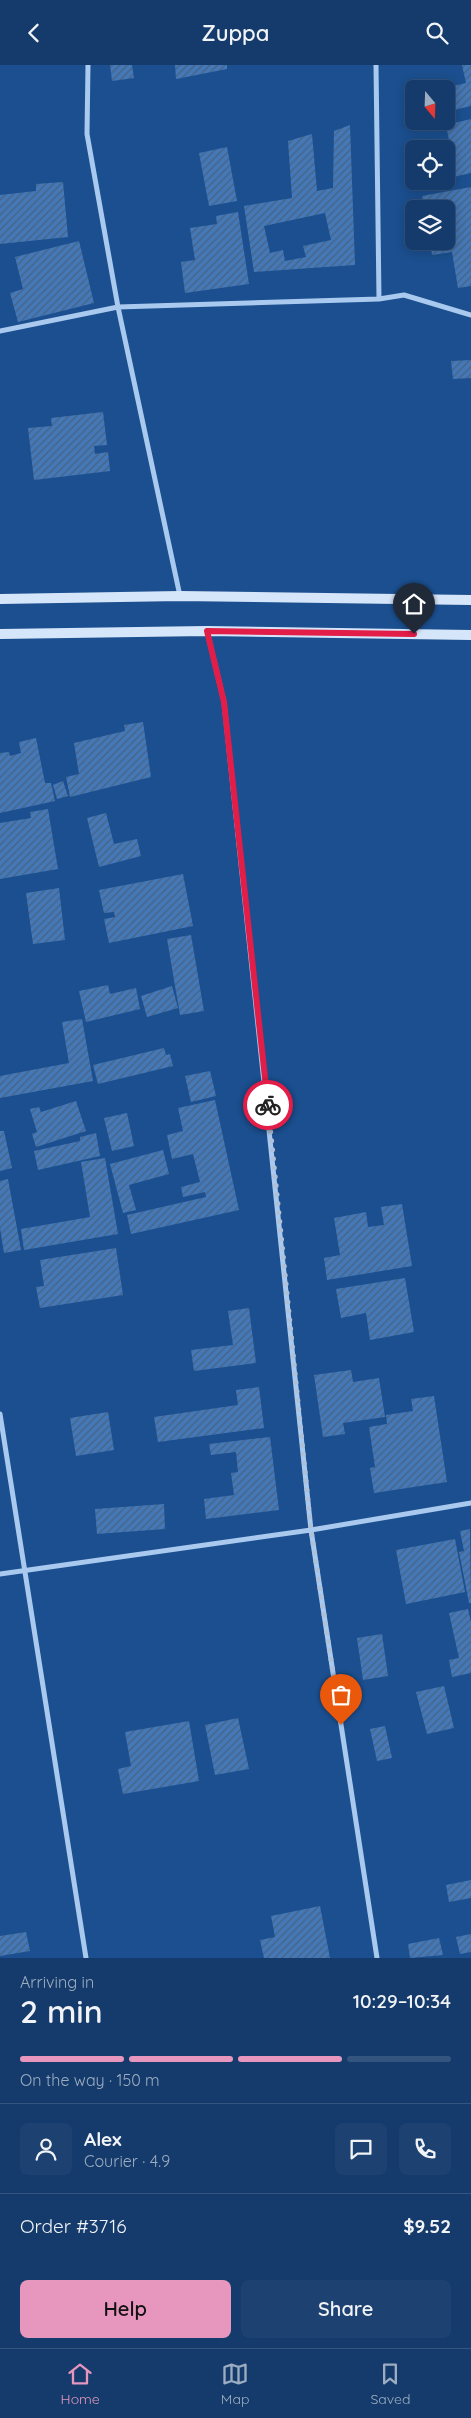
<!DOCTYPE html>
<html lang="en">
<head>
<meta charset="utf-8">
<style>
	:root { --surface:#143b6b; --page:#1d4271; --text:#f1f3f6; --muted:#9dadc1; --line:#33557e; --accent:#e797bd }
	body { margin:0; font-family:Quicksand,sans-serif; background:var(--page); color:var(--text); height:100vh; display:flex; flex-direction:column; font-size:19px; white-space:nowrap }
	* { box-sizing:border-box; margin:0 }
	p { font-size:16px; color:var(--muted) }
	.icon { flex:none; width:28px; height:28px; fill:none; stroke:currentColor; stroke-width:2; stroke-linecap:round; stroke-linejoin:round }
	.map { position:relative; height:1893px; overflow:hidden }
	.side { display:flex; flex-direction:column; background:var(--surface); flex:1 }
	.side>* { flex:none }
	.needle { width:32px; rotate:161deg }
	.controls { position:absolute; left:405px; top:15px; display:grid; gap:10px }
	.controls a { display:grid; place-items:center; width:50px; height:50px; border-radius:8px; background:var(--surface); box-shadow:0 2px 12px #0003,0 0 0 1px var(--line); font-size:25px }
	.pin { position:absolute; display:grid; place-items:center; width:42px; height:42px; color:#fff; margin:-51px -21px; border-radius:50% 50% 50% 0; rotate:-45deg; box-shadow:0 0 5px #0007 }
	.pin .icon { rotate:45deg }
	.courier { position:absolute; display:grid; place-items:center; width:50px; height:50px; margin:-25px; border:4px solid #e11d48; border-radius:50%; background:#fff; color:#222; box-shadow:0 1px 6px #0007 }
	.head em { font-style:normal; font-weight:600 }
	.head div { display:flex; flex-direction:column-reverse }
	.head { display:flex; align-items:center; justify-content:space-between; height:85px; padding:0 20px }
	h1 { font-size:32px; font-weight:600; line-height:38px }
	.bar { display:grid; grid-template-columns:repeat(4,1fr); gap:8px 5px; align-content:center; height:60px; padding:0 20px }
	.bar i { height:6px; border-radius:4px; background:var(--line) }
	.bar .active { background:var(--accent) }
	.bar p { grid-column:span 4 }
	.line { display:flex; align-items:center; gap:12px; padding:0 20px; border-top:1px solid var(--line) }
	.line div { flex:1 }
	.round { display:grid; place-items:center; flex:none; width:52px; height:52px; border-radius:8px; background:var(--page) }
	.action { display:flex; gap:10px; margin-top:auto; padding:10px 20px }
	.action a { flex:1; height:58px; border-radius:8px; background:var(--accent); color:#111; font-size:20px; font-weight:600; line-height:58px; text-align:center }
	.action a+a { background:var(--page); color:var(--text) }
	header { display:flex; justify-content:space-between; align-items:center; height:65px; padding:0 20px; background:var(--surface); font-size:22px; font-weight:600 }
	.tab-bar { display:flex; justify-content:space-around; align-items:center; height:70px; border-top:1px solid var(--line); background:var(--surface); font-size:14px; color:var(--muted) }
	.tab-bar a { display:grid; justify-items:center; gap:2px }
	.tab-bar .active { color:var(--accent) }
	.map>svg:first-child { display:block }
	.building { fill:url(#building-hatch); fill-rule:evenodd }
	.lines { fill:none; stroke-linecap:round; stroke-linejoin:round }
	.street { stroke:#a9c9ee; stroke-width:5 }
	.secondary { stroke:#d6e6fa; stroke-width:10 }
	.done { stroke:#afc1d8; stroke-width:5; stroke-dasharray:0 9 }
	.route { stroke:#e11d48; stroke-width:6 }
</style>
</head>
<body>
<header><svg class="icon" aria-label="back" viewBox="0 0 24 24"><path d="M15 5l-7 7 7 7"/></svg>Zuppa<svg class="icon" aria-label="search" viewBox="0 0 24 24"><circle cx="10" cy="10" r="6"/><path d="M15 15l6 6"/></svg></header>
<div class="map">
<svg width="471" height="1893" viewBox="0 0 471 1893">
	<defs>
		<pattern id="building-hatch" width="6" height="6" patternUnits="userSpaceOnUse" patternTransform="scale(1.25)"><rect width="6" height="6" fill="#4478b7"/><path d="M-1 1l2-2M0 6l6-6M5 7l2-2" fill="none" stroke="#486282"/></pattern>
	</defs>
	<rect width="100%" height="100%" fill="#1b4f8f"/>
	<!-- building -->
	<path class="building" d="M110 0H132L134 13 112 16Z
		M175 0H227V4L176 14Z
		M462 0H471V41L454 45 449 22 466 18Z
		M471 54V108L449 113 446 91 452 90 446 60Z
		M350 60 355 200 254 207 244 141 292 133 288 76 312 69 317 126 333 123 334 66ZM325 148 331 175 303 181 306 192 285 196 283 185 270 188 264 161Z
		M227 82 237 136 209 141 199 88Z
		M63 117 68 172 0 179V130L36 126V119Z
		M471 122V221L458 223 452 187 432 190 430 176H446V170L451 169 449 161H446V144H424L422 131Z
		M238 147 249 219 185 228 181 197 195 195 190 163 217 159 216 151Z
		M79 176 94 238 18 257 10 228 23 224 15 192Z
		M471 295V313L453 314 451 296Z
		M103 347 107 380 94 381 95 389 108 387 110 406 34 415 28 363 52 361 51 353Z
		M143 657 151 712 70 732 66 712 79 709 74 678 125 666 124 660Z
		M36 673 45 718H51L55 736 0 748V688L9 687 10 691 21 688 19 677Z
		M63 716 68 731 57 734 53 720Z
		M48 744 58 804 0 814V758L31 753 30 747Z
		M106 748 114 779 137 774 141 791 99 802 87 753Z
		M183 809 193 861 109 878 104 854 115 852 114 847 104 848 99 825Z
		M59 823 65 875 33 879 26 828Z
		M191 870 204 946 180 950 167 874Z
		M108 920 110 929 136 923 140 944 86 957 79 926Z
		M172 921 178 943 147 952 141 931Z
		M82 954 93 1016 0 1033V1011L69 998 62 957Z
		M164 983 166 990 170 989 173 1001 98 1019 93 1000Z
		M210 1006 216 1031 191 1037 185 1011Z
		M215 1035 239 1145 131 1169 127 1150 206 1132 205 1127 183 1132 181 1122 200 1117 193 1089 172 1094 167 1070 183 1066 178 1043Z
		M76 1036 86 1066 36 1082 32 1069 37 1067 30 1044 39 1042 41 1047Z
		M127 1048 134 1081 112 1086 104 1053Z
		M0 1066H4L12 1103 0 1106Z
		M96 1068 100 1091 38 1105 34 1086 80 1076V1072Z
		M163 1085 169 1109 129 1120 136 1145 123 1148 110 1099Z
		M105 1093 118 1169 24 1185 21 1164 90 1152 81 1097Z
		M8 1114 21 1185 4 1188 0 1163V1116Z
		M402 1139 412 1201 327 1215 324 1193 340 1190 334 1153 366 1147 368 1162 384 1160 381 1142Z
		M116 1183 123 1230 40 1243 36 1222 44 1221 40 1195Z
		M405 1213 414 1267 370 1275 366 1248 341 1253 336 1224Z
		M249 1243 256 1298 194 1306 191 1285 233 1280 228 1246Z
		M351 1305 353 1317 379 1313 385 1352 343 1358 345 1369 323 1372 314 1310Z
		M259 1322 264 1363 158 1377 154 1352 238 1340 236 1325Z
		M434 1331 447 1417 374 1428 370 1403 375 1402 369 1362 387 1359 386 1350 413 1346 411 1334Z
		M108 1347 114 1385 76 1391 70 1353Z
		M270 1372 279 1445 206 1454 204 1434 234 1430 231 1408 238 1407 236 1387 211 1390 209 1379Z
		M164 1439 165 1464 97 1469 95 1444Z
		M470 1464 471 1538H469L459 1487 464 1486 460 1466Z
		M455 1474 465 1527 406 1539 396 1485Z
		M468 1544 471 1557V1608L452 1612 449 1595 459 1593 449 1548Z
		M382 1569 388 1611 363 1615 357 1573Z
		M444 1621 454 1663 427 1669 416 1627Z
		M238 1653 249 1704 215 1710 205 1660Z
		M189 1656 199 1716 123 1729 118 1704 131 1701 125 1667Z
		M385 1661 392 1693 377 1696 370 1664Z
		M471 1815V1833L449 1837 446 1820Z
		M320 1841 330 1893H264L260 1875 275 1872 271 1851Z
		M26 1867 30 1886 0 1891V1871Z
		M471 1869V1887L460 1889 456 1872Z
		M439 1873 443 1890 410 1893 408 1879Z"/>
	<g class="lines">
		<!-- street -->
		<path class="street" d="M88 0 87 69 118 242 180 531
			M376 0 379 234
			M0 266 118 242 379 234 404 230 471 250
			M207 566 224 637 311 1465 377 1893
			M0 1349 86 1893
			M0 1509 311 1465 471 1438"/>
		<!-- secondary -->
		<path class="secondary" d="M0 534 180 531 471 535
			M0 569 207 566 471 570"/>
	</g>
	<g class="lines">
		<!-- done -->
		<path class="done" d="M268 1040 311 1465 341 1660"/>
		<!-- route -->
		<path class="route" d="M268 1040 224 637 207 566 414 569"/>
	</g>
</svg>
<div class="controls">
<a><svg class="needle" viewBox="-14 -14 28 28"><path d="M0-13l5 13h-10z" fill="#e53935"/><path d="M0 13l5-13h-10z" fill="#9dadc1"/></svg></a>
<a><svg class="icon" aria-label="locate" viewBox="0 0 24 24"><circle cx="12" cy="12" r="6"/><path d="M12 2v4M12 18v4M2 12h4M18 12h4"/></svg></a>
<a><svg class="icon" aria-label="layers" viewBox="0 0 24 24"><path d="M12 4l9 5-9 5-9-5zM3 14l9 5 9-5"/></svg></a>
</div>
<div class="pin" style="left:341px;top:1660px;background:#ea580c"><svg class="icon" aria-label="bag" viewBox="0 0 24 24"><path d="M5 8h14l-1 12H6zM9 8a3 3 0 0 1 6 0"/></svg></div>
<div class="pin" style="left:414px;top:569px;background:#1f2937"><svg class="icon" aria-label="home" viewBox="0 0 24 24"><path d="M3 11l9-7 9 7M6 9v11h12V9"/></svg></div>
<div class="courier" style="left:268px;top:1040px"><svg class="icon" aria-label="bike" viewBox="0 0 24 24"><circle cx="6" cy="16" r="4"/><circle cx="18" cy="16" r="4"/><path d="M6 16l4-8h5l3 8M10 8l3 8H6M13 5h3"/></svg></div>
</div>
<section class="side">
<div class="head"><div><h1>2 min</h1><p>Arriving in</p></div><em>10:29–10:34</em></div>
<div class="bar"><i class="active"></i><i class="active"></i><i class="active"></i><i></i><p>On the way · 150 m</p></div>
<div class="line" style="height:90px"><a class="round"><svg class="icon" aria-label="person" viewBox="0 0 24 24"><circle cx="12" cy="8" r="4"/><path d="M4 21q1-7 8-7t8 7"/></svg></a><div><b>Alex</b><p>Courier · 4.9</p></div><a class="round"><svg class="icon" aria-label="chat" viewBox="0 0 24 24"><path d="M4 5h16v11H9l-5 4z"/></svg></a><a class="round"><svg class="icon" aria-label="phone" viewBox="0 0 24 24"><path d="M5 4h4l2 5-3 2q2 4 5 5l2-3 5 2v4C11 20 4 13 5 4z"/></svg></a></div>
<div class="line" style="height:65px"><div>Order #3716</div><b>$9.52</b></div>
<div class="action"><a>Help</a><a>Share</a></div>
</section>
<nav class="tab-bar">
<a class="active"><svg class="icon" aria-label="home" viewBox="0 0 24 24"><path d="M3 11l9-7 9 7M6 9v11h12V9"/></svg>Home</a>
<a><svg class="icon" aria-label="map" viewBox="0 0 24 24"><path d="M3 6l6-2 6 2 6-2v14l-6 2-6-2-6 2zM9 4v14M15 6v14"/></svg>Map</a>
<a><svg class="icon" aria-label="saved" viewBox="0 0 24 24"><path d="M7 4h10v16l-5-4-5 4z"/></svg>Saved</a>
</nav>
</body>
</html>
